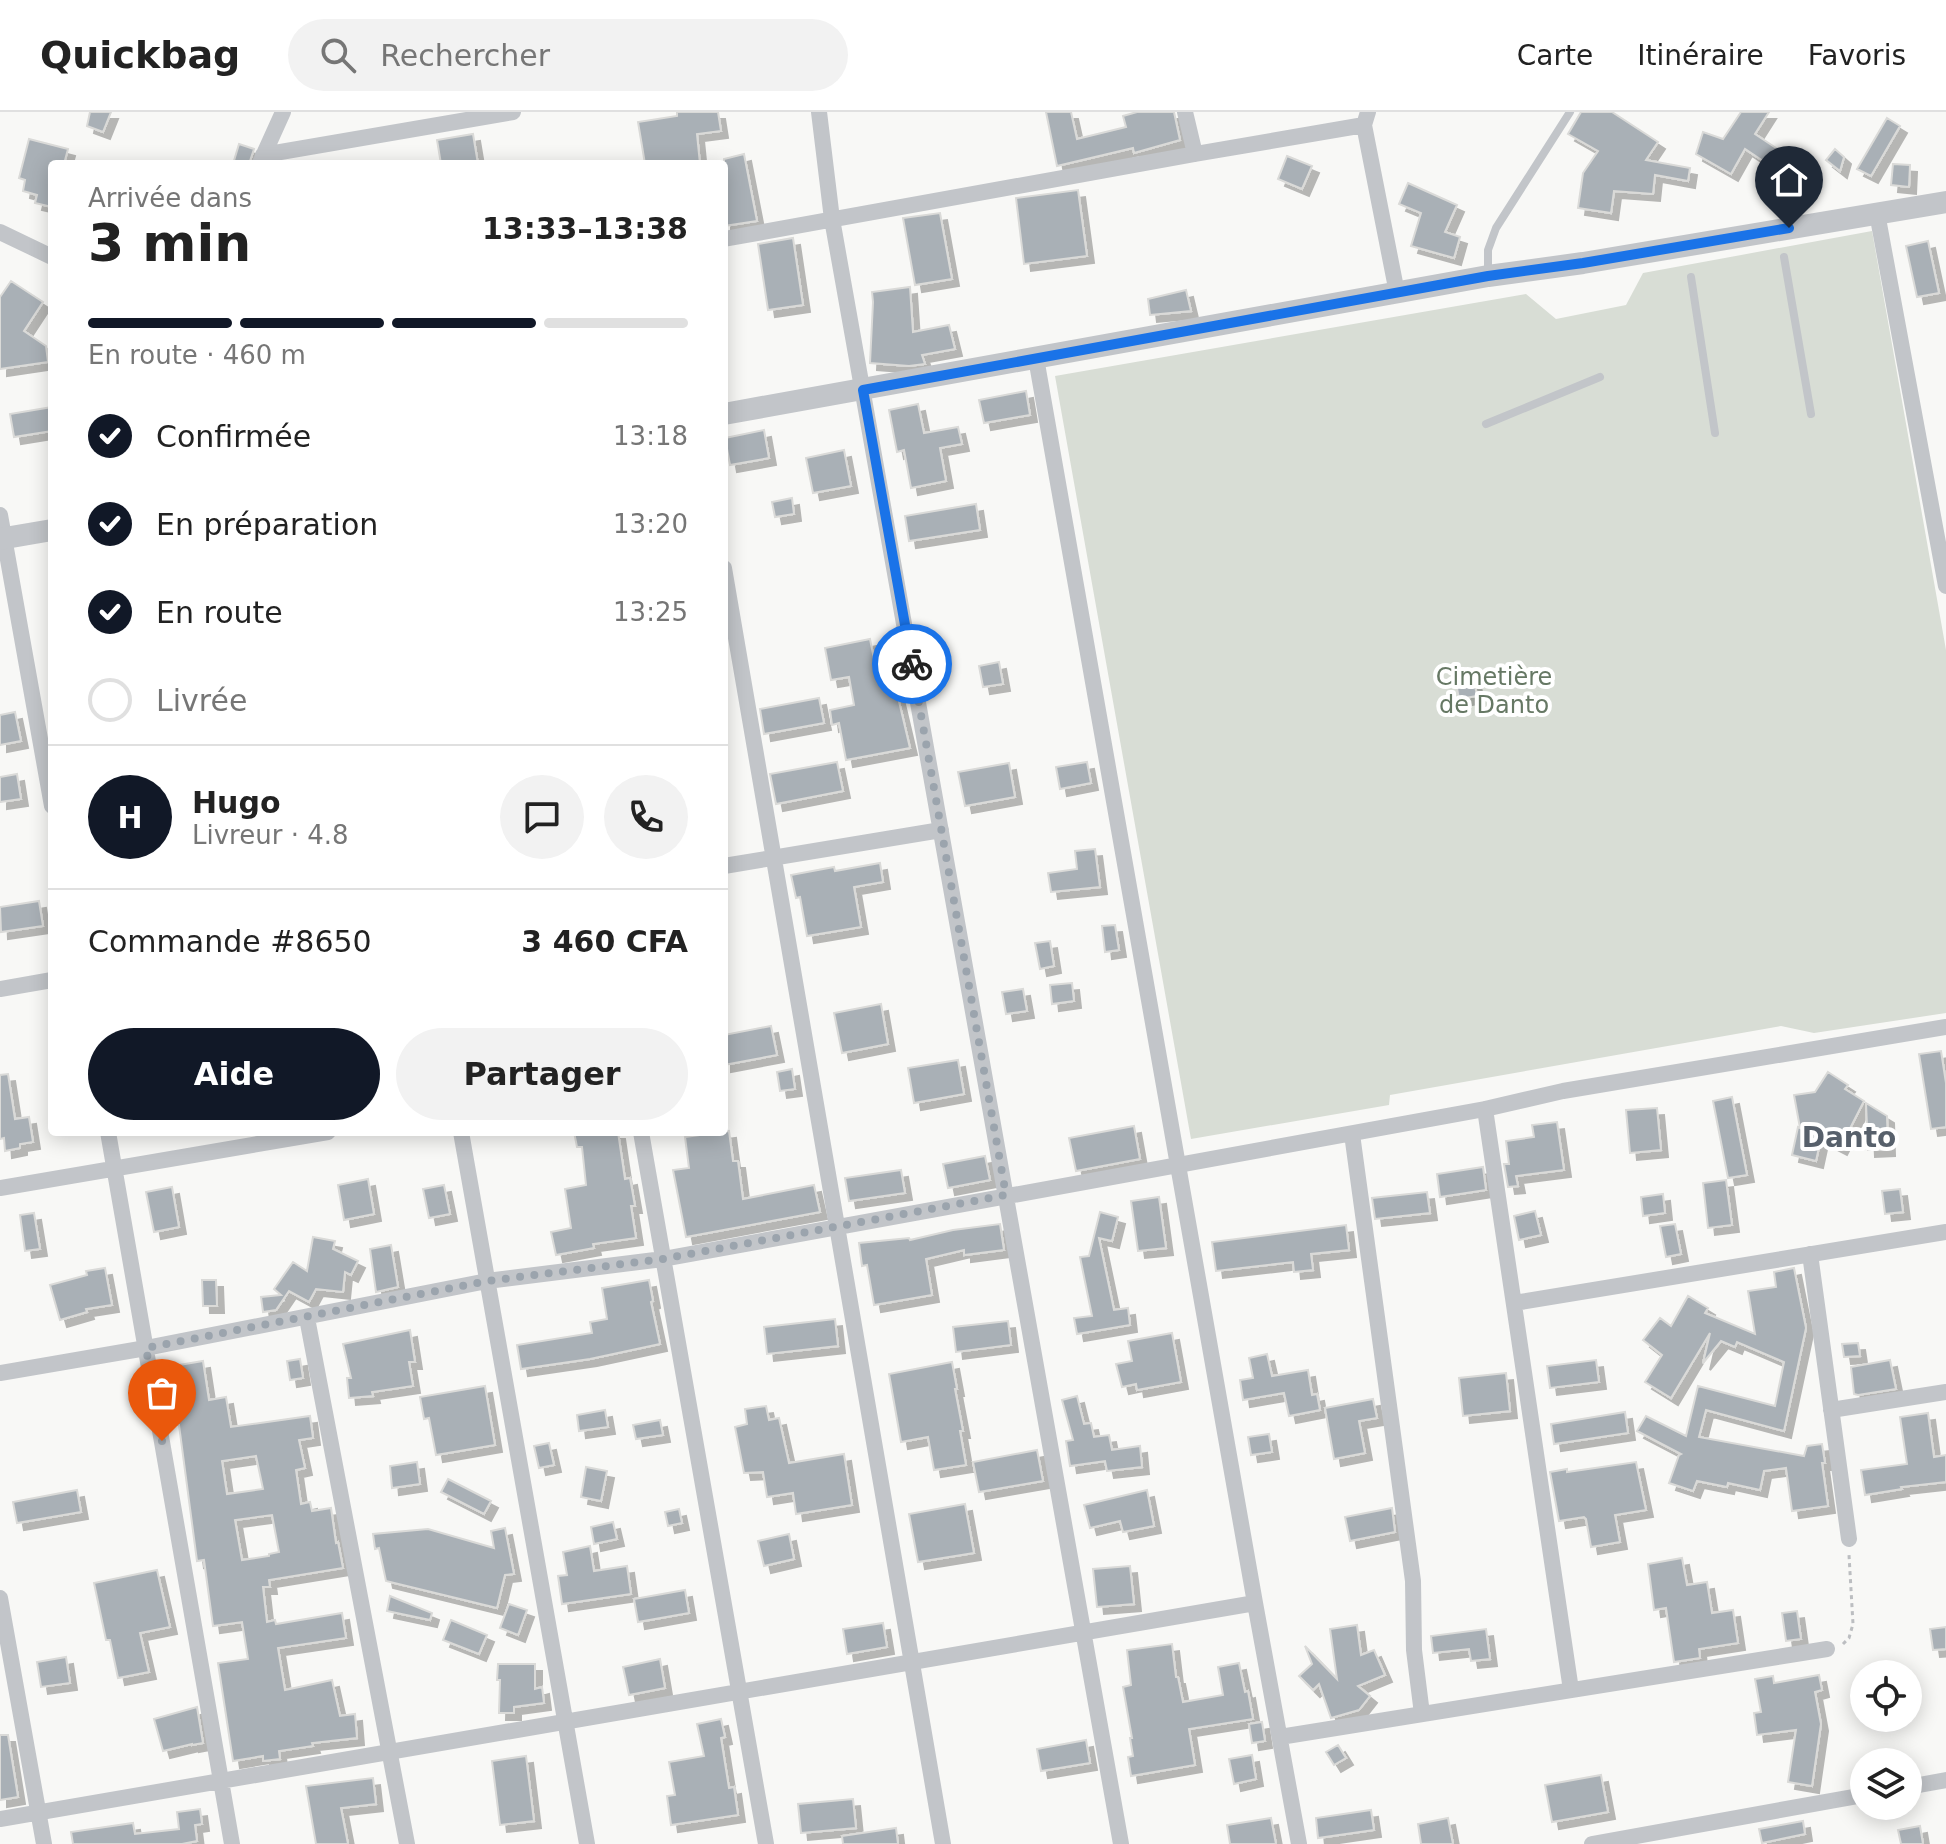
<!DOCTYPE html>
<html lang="fr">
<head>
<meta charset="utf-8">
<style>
	:root { --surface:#fff; --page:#f2f2f2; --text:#222; --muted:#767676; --line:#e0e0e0; --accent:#111827 }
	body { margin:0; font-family:"DejaVu Sans",sans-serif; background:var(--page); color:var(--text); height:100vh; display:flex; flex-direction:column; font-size:30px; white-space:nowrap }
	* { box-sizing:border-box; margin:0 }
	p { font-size:26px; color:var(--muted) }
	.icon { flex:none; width:44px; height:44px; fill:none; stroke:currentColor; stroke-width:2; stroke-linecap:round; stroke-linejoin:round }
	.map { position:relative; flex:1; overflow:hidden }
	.details { position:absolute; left:48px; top:48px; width:680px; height:976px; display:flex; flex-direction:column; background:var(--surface); border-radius:8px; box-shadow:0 4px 20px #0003 }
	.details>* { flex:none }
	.fabs { position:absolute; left:1850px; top:1548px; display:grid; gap:16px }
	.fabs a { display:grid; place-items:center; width:72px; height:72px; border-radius:50%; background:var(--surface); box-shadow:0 4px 20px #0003; font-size:40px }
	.pin { position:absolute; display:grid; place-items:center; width:68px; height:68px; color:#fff; margin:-82px -34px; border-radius:50% 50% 50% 0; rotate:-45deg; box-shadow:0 0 8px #0007 }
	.pin .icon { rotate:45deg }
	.courier { position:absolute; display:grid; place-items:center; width:80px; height:80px; margin:-40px; border:6px solid #1a73e8; border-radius:50%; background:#fff; color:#222; box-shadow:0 2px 10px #0007 }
	.head em { font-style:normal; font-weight:700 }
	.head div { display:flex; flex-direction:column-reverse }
	.head { display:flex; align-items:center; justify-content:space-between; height:136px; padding:0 40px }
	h1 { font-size:52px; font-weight:700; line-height:60px }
	.bar { display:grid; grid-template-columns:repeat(4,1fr); gap:12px 8px; align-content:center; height:96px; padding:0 40px }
	.bar i { height:10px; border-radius:6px; background:var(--line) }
	.bar .active { background:var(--accent) }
	.bar p { grid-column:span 4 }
	.line { display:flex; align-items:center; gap:20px; padding:0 40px; border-top:2px solid var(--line) }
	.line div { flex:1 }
	.round { display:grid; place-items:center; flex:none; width:84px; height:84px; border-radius:42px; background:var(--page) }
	ol { padding:0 40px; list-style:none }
	li { display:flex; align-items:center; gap:24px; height:88px }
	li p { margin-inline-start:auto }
	li .icon { padding:8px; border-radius:50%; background:var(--accent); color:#fff; stroke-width:4 }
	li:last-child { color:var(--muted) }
	li i { width:44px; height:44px; border:4px solid var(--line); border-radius:50% }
	.action { display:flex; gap:16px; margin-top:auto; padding:16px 40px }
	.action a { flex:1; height:92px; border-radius:48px; background:var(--accent); color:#fff; font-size:32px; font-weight:700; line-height:92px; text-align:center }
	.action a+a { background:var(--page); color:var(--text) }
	header { display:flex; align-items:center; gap:48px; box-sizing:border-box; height:112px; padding:0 40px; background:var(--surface); border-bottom:2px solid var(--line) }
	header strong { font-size:38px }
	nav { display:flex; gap:44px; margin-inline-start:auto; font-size:28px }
	.search { width:560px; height:72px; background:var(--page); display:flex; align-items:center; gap:20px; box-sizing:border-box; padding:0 28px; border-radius:44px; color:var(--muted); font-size:30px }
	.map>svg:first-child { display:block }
	.green { fill:#d8ddd5 }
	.building { fill:#a9b0b6; stroke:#dadad8; stroke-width:2; fill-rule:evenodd; filter:url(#shadow) }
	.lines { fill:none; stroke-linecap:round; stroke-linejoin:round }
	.path { stroke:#bcbec1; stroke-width:3; stroke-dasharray:4 4; stroke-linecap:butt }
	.service { stroke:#c2c5c9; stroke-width:8 }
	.minor { stroke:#c2c5c9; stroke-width:16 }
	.tertiary { stroke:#c2c5c9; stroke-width:22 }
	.done { stroke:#9ba4ad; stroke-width:8; stroke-dasharray:0 14.4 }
	.route { stroke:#1a73e8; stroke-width:10 }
	.labels { text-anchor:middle; stroke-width:8; stroke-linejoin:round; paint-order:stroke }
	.park-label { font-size:24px; fill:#667864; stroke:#fff }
	.quarter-label { font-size:28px; font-weight:bold; fill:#57606b; stroke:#fff }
</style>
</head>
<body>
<header>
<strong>Quickbag</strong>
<div class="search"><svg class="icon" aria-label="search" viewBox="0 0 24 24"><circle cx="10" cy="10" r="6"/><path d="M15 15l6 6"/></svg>Rechercher</div>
<nav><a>Carte</a><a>Itinéraire</a><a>Favoris</a></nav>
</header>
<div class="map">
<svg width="1946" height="1732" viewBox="0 0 1946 1732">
	<defs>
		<filter id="shadow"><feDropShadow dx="7" dy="7" stdDeviation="0" flood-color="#0004"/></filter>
	</defs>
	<rect width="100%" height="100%" fill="#f8f8f6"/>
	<!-- green -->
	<path class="green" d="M1872 119 1946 538V901L1814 921 1781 914 1390 983 1389 993 1191 1027 1055 264 1526 182 1556 207 1626 193 1643 161Z"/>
	<!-- building -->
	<path class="building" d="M90 0H111L103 20 87 14Z
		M677 0H718L721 19 697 22 700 52H645L638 10 677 4Z
		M1046 0H1071L1077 27 1126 15 1123 4 1137 0H1174L1180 28 1134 41 1133 36 1057 54Z
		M1581 0H1612L1658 30 1646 48 1690 56 1688 69 1655 63 1653 82 1614 79 1611 101 1578 96 1583 61 1598 39 1568 22Z
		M1741 0H1769L1755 22 1791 46 1781 61 1745 37 1731 62 1696 42 1703 20 1723 27Z
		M1887 6 1900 14 1871 64 1857 57Z
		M473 22 478 52H441L437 28Z
		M29 27 68 37 64 52H52V95L35 91 37 83 23 79 25 68 19 66Z
		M239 32 254 37 249 52H233Z
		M1835 37 1844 45 1840 59 1826 48Z
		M744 42 757 109 724 114V47Z
		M1287 44 1312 54 1302 77 1278 67Z
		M1893 52 1910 53 1909 75 1891 73Z
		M1408 71 1457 93 1445 120 1460 125 1454 146 1411 134 1421 101 1399 92Z
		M1078 78 1087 144 1024 152 1016 86Z
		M940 101 952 167 915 173 903 106Z
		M793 126 803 193 768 198 758 132Z
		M1928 129 1939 181 1917 185 1906 134Z
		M11 169 43 190 24 219 46 234 48 250 0 257V185Z
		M910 175 913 220 949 213 955 237 922 243 925 252 909 254 870 251 873 190 872 180Z
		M1186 178 1191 199 1150 203 1148 187Z
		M1026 279 1030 303 984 311 979 288Z
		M918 292 924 321 958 315 962 332 940 336 946 369 911 376 904 338 897 340 889 298Z
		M52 295V319L14 325 10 302Z
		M764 318 769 346 730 353 725 326Z
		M844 338 851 374 813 381 806 346Z
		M792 386 794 402 775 405 772 390Z
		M976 392 980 418 909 429 905 404Z
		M870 527 878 567 893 564 910 636 846 648 839 611 832 613 830 598 854 593 849 565 831 568 825 536Z
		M999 550 1003 572 983 575 979 554Z
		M1472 557 1477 584 1459 587 1454 560Z
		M819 586 824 611 764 622 760 597Z
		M15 600 21 629 0 633V603Z
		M837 650 843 679 776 692 770 662Z
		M1087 650 1091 671 1060 677 1056 655Z
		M1009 651 1015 685 965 694 958 660Z
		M17 662 21 687 0 690V665Z
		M1095 737 1100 775 1051 780 1048 761 1077 757 1075 739Z
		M880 751 883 770 854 775 861 815 807 824 800 785 796 786 791 763 834 755 835 759Z
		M39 789 43 814 1 820 0 795Z
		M1115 813 1119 838 1105 840 1102 814Z
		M1050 829 1054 854 1040 857 1035 831Z
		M1072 871 1074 889 1052 892 1050 873Z
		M1023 877 1027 899 1006 902 1002 880Z
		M881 892 888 932 842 941 834 901Z
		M771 914 777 943 724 953V923Z
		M1941 939 1946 971V1015L1931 1017 1919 942Z
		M958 948 964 982 914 991 908 956Z
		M792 957 795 977 780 979 777 960Z
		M1828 960 1848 973 1845 977 1864 989 1840 1036 1821 1026 1816 1049 1792 1043 1798 1015 1800 1016 1794 983 1815 980Z
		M8 962 15 1007 29 1005 33 1030 20 1032V1036L5 1039 4 1026 0 1027V963Z
		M1732 985 1747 1063 1728 1066 1713 989Z
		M1866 991 1887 1004 1888 1037 1868 1038Z
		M1657 996 1661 1038 1630 1041 1626 998Z
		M1557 1010 1564 1058 1516 1064 1518 1074 1508 1075 1504 1052H1509L1506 1029 1534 1025 1532 1013Z
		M1134 1014 1140 1047 1076 1059 1069 1026Z
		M729 1019 733 1049H738L743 1087 814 1073 820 1100 686 1125 673 1058 689 1056 685 1025Z
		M574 1020H618L625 1067 630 1066 635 1094H631L636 1126 593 1132 594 1136 556 1143 551 1120 571 1116 565 1077 586 1073 582 1035H577Z
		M985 1044 990 1068 948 1076 943 1052Z
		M1483 1055 1486 1078 1440 1085 1437 1062Z
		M901 1058 905 1081 849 1089 845 1066Z
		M368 1067 374 1102 344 1108 338 1073Z
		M1726 1068 1732 1113 1708 1116 1703 1071Z
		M444 1073 450 1102 429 1106 423 1077Z
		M172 1075 179 1115 154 1120 146 1080Z
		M1900 1077 1903 1100 1885 1102 1882 1079Z
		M1427 1080 1430 1101 1375 1107 1372 1086Z
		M1663 1082 1665 1101 1643 1104 1641 1085Z
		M1159 1085 1166 1136 1138 1139 1131 1089Z
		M1535 1099 1541 1123 1519 1128 1514 1104Z
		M1100 1100 1118 1105 1112 1129 1099 1126 1114 1198 1128 1196 1130 1213 1077 1222 1074 1206 1092 1204 1080 1145 1089 1144Z
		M34 1101 40 1137 25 1139 20 1103Z
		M1000 1112 1004 1138 964 1143V1138L926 1147 932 1183 874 1193 867 1153 862 1154 859 1131 909 1126 910 1128 953 1118Z
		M1675 1112 1681 1142 1666 1145 1660 1114Z
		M1346 1113 1349 1138 1311 1142 1313 1158 1294 1160 1293 1150 1216 1159 1212 1130Z
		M313 1125 335 1129 333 1137 358 1149 351 1163 345 1160 343 1180 316 1177 309 1190 289 1179 276 1198 263 1200 261 1185 281 1183 274 1177 293 1150 307 1159Z
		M391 1133 398 1175 376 1180 370 1137Z
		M105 1156 112 1193 86 1197 87 1200 60 1208 50 1173 87 1163 86 1159Z
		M1794 1156 1806 1216 1784 1319 1706 1298 1699 1325 1804 1344 1807 1334 1822 1332 1825 1351H1822L1828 1394 1792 1399 1786 1356 1764 1359 1760 1378 1728 1371 1727 1375 1697 1369 1693 1379 1669 1371 1679 1343 1681 1342 1637 1319 1646 1304 1686 1324 1698 1274 1775 1294 1784 1250 1737 1230 1735 1235 1721 1229 1703 1251 1710 1221 1671 1286 1645 1270 1662 1243 1643 1228 1660 1206 1671 1214 1688 1184 1708 1196 1705 1201 1755 1222 1748 1179 1776 1175 1774 1160Z
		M202 1168H216L217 1194H203Z
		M649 1168 653 1189 651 1190 660 1232 590 1247 521 1257 517 1233 592 1221 590 1210 607 1207 602 1176Z
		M835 1207 838 1234 767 1242 764 1215Z
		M1008 1209 1011 1233 956 1240 953 1215Z
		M410 1218 415 1250H409L413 1274 372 1280 373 1284 349 1286 347 1266H351L343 1232Z
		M1172 1221 1181 1270 1137 1278 1136 1272 1122 1275 1116 1252 1132 1249 1128 1229Z
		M1858 1231 1860 1244 1844 1245 1842 1232Z
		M1267 1242 1272 1264 1308 1258 1312 1283 1317 1282 1320 1298 1289 1304 1284 1281 1243 1288 1240 1268 1253 1266 1249 1246Z
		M300 1247 303 1266 290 1268 287 1249Z
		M1596 1248 1599 1270 1550 1276 1547 1254Z
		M1890 1248 1896 1277 1858 1283 1854 1282 1851 1255Z
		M203 1249 209 1288 226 1285 231 1315 310 1304 313 1326 299 1328 305 1356 296 1358 301 1392 310 1390 312 1399 331 1396 336 1431 338 1430 343 1456 269 1468 270 1475H263L267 1510 275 1508 276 1512 342 1501 346 1526 278 1536 285 1578 332 1568 340 1604 355 1602 357 1626 312 1631 313 1634 279 1639 280 1647 263 1649V1644L233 1649 218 1551 248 1547 242 1510 213 1514 204 1448 197 1449 179 1313H176L167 1255ZM256 1344 263 1377 227 1382 222 1349ZM272 1403 279 1440 269 1442V1444L242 1448 235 1408Z
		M952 1250 957 1277H955L963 1319H960L966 1353 934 1358 928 1325 901 1330 889 1262Z
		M1506 1261 1510 1299 1463 1304 1459 1266Z
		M485 1274 495 1333 436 1343 429 1306 424 1307 420 1285Z
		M1077 1284 1084 1312 1091 1311 1094 1325 1109 1323 1112 1338 1140 1334 1142 1355 1107 1359 1105 1349 1070 1354 1066 1329 1073 1328 1062 1288Z
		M1373 1287 1377 1306 1359 1309 1365 1341 1334 1347 1325 1296Z
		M766 1294 769 1308 779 1306 789 1351 844 1342 852 1393 796 1402 793 1381 767 1385 763 1360 744 1361 735 1315 747 1312 745 1297Z
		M605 1298 608 1315 579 1319 577 1303Z
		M1625 1300 1628 1321 1554 1332 1551 1312Z
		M1928 1301 1934 1345 1946 1343V1370L1901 1375 1902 1377 1865 1383 1861 1358 1907 1352 1900 1305Z
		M660 1308 663 1323 636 1327 633 1313Z
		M1269 1322 1272 1340 1251 1343 1248 1325Z
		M549 1331 554 1353 539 1356 534 1334Z
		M1037 1338 1043 1369 979 1380 973 1350Z
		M417 1350 420 1372 392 1376 390 1354Z
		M1636 1350 1646 1398 1615 1403 1620 1430 1591 1435 1586 1407 1584 1405 1559 1409 1550 1360 1567 1357V1360Z
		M586 1355 607 1359 601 1389 581 1385Z
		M448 1367 491 1389 484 1402 441 1380Z
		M77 1378 81 1400 17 1411 13 1390Z
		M1147 1378 1154 1414 1123 1420 1120 1409 1090 1416 1084 1393Z
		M965 1392 974 1441 918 1450 909 1402Z
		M1392 1396 1395 1420 1350 1429 1345 1405Z
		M679 1397 682 1411 668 1414 665 1400Z
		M613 1410 617 1427 594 1432 591 1415Z
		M505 1416 514 1462 505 1463 497 1496 386 1469 379 1436 375 1437 373 1422 428 1417 494 1436 491 1419Z
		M789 1422 794 1447 764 1454 758 1429Z
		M590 1434 594 1459 627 1454 631 1482 562 1492 558 1464 567 1463 563 1440Z
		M1682 1446 1687 1473 1707 1470 1712 1501 1733 1498 1738 1531 1699 1537 1700 1546 1674 1550 1666 1496 1654 1498 1648 1452Z
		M1130 1454 1134 1492 1097 1495 1093 1457Z
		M157 1458 170 1515 140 1521 149 1560 118 1566 110 1528H106L94 1471Z
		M685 1478 689 1501 638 1510 634 1487Z
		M390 1484 432 1501 430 1508 387 1499Z
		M509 1492 527 1498 518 1523 500 1516Z
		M1797 1499 1801 1527 1786 1529 1782 1501Z
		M451 1508 487 1523 479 1542 443 1528Z
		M883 1511 887 1535 847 1542 843 1517Z
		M1357 1513 1361 1543 1374 1538 1385 1563 1358 1574 1370 1584 1359 1598 1331 1606 1319 1572 1313 1578 1299 1564 1312 1552 1305 1534 1337 1567 1330 1517Z
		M1946 1515V1537L1933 1538 1930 1517Z
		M1486 1517 1490 1547 1471 1549 1469 1537 1433 1541 1431 1524Z
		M1172 1532 1176 1565H1178L1183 1590 1223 1583 1218 1555 1239 1551 1245 1580 1248 1579 1253 1607 1189 1617 1195 1653 1131 1664 1128 1645 1133 1644 1130 1626H1132L1123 1575 1131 1573 1127 1538Z
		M66 1545 70 1571 41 1575 37 1550Z
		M660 1547 665 1576 629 1583 623 1555Z
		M498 1552H535V1577L542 1575 544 1591 514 1595V1601H499L500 1568H497Z
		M1819 1563 1822 1578 1815 1580 1821 1612 1812 1674 1788 1670 1796 1618 1757 1623 1754 1601 1761 1600 1755 1567 1773 1564 1774 1571Z
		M197 1595 203 1631 192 1633V1632L163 1639 154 1607Z
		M721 1607 725 1625 721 1626 729 1676 734 1675 738 1703 671 1713 667 1684 675 1683 669 1650 704 1644 697 1612Z
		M1262 1610 1265 1629 1252 1631 1249 1612Z
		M0 1623H8L18 1685 0 1688Z
		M1086 1628 1090 1651 1041 1659 1037 1637Z
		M1338 1633 1346 1646 1334 1653 1326 1640Z
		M1252 1643 1256 1667 1234 1672 1229 1647Z
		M526 1644 534 1709 500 1713 492 1649Z
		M1601 1663 1608 1700 1552 1710 1545 1673Z
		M373 1666 376 1692 341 1696 348 1732H316L306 1674Z
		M853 1687 856 1716 801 1721 798 1692Z
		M200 1697 202 1712 195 1713 197 1729 182 1732H73L71 1720 133 1711 135 1722 179 1717 177 1700Z
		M1371 1698 1374 1718 1318 1726 1316 1706Z
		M1271 1706 1276 1732H1230L1227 1713Z
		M1448 1706 1453 1732H1421L1418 1712Z
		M1803 1709 1805 1722 1762 1731 1759 1717Z
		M1920 1714 1923 1732H1901L1898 1718Z
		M896 1716 898 1732H843L842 1724Z"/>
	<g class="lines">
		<!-- path -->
		<path class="path" d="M1843 1532 1849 1526 1853 1512 1849 1443"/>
		<!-- service -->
		<path class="service" d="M1784 145 1811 302
			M1488 163V138L1496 116 1570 0
			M1691 165 1715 321
			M1486 312 1600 265"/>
		<!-- minor -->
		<path class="minor" d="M819 0 832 107 1121 1732
			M1185 0 1195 42
			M1368 0 1364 13 1397 181
			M263 43 513 0
			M260 51 283 0
			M1877 101 1946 474
			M0 120 52 145
			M724 127 1195 42 1364 13
			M1036 246 1255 1491 1299 1732
			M0 403 52 694
			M724 456 943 1732
			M724 754 941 718
			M0 877 52 868
			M1485 997 1571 1578
			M108 1020 232 1732
			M461 1020 587 1732
			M641 1020 766 1732
			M1352 1022 1413 1469 1414 1538 1422 1602
			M0 1076 328 1020
			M1810 1142 1849 1427
			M1514 1191 1946 1120
			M307 1206 407 1732
			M0 1261 146 1236 487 1169 663 1147 1485 997 1563 979 1946 915
			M1831 1298 1946 1280
			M0 1486 44 1732
			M1280 1625 1827 1537
			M1908 1675 1946 1668
			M0 1707 1255 1491
			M1592 1732 1864 1683"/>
		<!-- tertiary -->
		<path class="tertiary" d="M724 302 1488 164 1583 151 1946 90
			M0 427 52 418"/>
	</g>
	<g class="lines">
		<!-- done -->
		<path class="done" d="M162 1329 146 1236 487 1169 663 1147 1006 1083 912 552"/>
		<!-- route -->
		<path class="route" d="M912 552 863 278 1488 164 1583 151 1789 116"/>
	</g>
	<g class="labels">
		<!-- park labels -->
		<g class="park-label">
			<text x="1494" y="573">Cimetière<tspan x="1494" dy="28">de Danto</tspan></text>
		</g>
		<!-- quarter labels -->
		<g class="quarter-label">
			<text x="1849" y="1035">Danto</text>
		</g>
	</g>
</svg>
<div class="fabs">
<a><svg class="icon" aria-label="locate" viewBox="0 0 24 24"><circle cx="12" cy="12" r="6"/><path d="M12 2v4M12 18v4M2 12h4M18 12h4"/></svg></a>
<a><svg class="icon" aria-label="layers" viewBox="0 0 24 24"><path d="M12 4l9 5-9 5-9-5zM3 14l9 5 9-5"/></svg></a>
</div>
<div class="pin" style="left:162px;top:1329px;background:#ea580c"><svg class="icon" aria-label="bag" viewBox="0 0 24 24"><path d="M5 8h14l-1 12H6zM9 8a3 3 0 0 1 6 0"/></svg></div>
<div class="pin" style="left:1789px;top:116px;background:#1f2937"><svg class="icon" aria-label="home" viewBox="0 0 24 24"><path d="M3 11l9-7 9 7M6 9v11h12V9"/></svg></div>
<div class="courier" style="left:912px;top:552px"><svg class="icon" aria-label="bike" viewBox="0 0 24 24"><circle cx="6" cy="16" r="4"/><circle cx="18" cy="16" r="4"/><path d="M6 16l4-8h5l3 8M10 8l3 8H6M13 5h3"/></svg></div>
<section class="details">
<div class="head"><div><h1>3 min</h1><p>Arrivée dans</p></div><em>13:33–13:38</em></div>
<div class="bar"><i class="active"></i><i class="active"></i><i class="active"></i><i></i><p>En route · 460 m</p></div>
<ol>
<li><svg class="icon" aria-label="check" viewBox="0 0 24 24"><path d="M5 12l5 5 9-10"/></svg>Confirmée<p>13:18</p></li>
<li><svg class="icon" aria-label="check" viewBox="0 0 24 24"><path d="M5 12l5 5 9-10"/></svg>En préparation<p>13:20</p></li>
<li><svg class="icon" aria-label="check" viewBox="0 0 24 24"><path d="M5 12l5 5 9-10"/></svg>En route<p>13:25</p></li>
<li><i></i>Livrée</li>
</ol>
<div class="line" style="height:144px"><b class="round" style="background:var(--accent);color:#fff">H</b><div><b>Hugo</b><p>Livreur · 4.8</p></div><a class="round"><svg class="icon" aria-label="chat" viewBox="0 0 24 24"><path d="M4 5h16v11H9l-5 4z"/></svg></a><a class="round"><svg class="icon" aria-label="phone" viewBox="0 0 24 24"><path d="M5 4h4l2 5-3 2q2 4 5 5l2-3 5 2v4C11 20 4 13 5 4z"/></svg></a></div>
<div class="line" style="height:104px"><div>Commande #8650</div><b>3 460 CFA</b></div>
<div class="action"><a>Aide</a><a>Partager</a></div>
</section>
</div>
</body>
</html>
